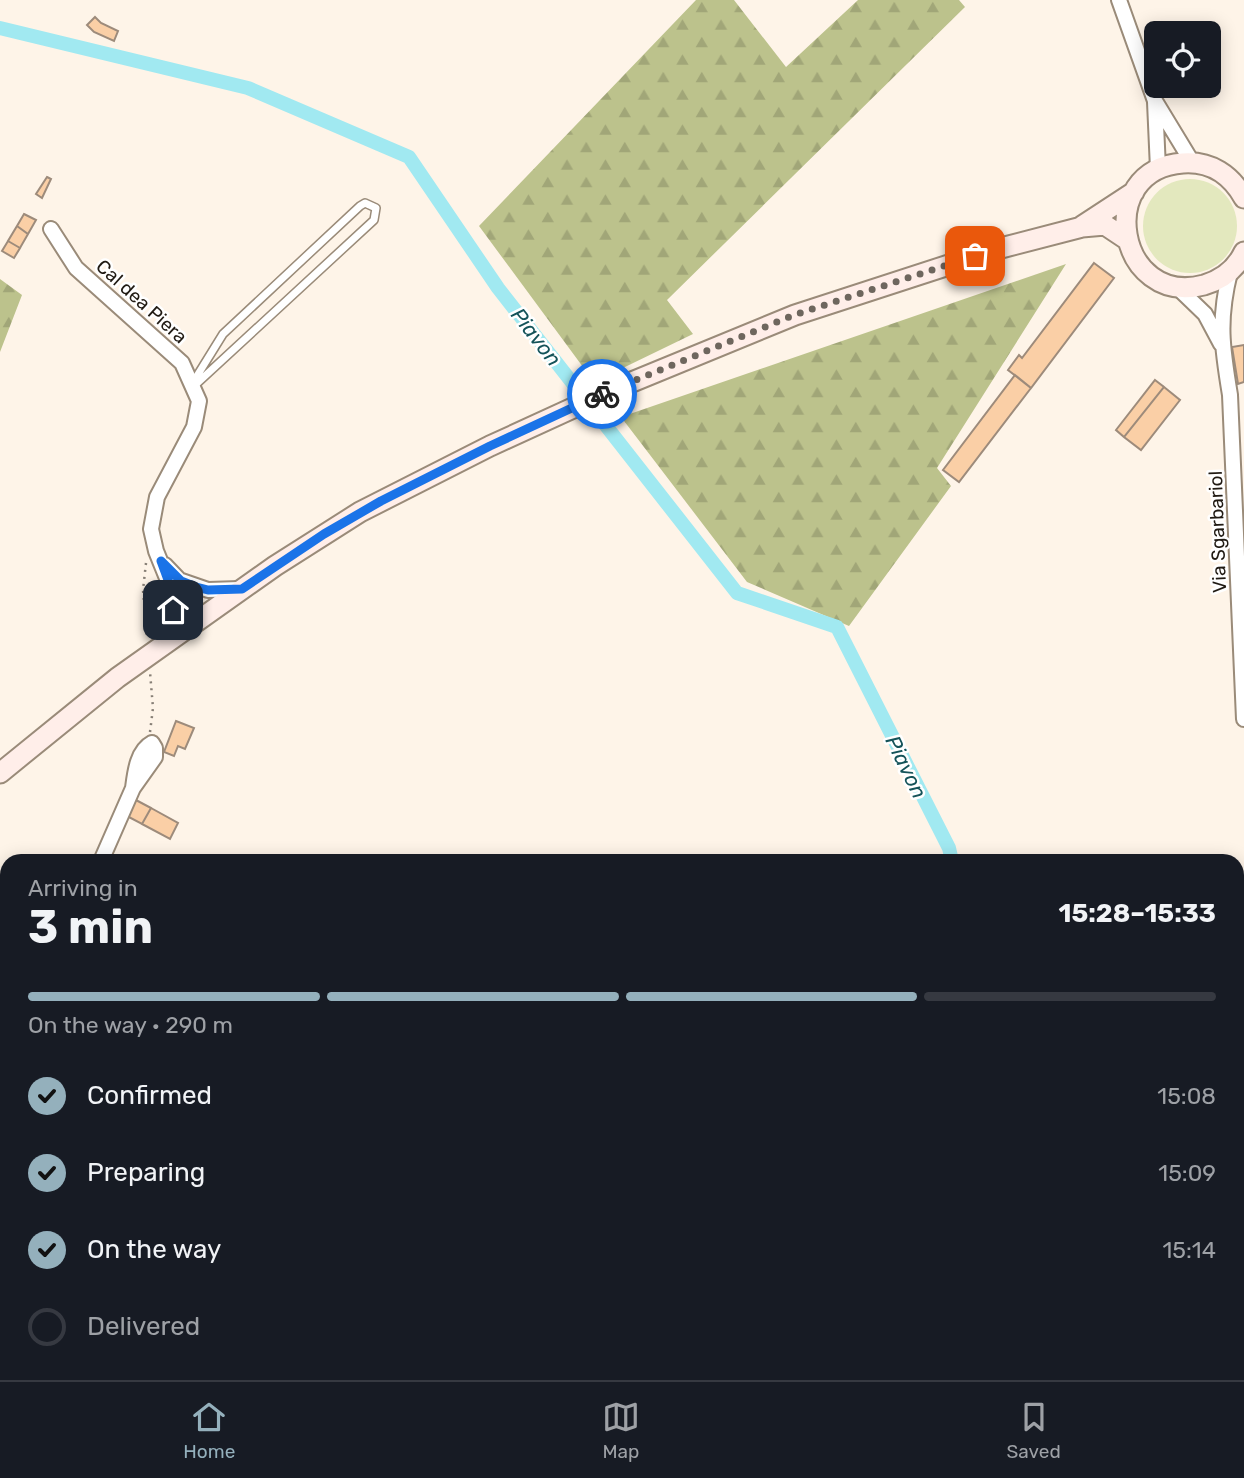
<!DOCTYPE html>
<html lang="en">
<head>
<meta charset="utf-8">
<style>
	:root { --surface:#171b24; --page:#242831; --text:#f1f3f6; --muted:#9ea1a6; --line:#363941; --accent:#94b0bc }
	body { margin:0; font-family:Rubik,sans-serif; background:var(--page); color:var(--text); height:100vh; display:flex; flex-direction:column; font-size:26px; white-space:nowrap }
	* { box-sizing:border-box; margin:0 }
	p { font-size:23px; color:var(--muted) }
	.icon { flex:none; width:38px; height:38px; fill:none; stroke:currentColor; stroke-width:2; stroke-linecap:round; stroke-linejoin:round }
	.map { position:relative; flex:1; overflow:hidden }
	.side { position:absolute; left:0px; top:854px; width:1244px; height:527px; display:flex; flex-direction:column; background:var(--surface); border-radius:21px 21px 0 0; box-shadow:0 4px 18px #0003 }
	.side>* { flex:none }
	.fabs { position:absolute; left:1144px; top:21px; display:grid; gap:14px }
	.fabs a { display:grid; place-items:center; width:77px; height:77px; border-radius:10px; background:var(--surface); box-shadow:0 4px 18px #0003; font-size:35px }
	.pin { position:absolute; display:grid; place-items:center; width:60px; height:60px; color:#fff; margin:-30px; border-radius:14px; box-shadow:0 4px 10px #0006 }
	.courier { position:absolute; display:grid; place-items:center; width:70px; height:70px; margin:-35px; border:5px solid #1a73e8; border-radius:50%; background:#fff; color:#222; box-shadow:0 2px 9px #0007 }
	.headline em { font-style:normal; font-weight:700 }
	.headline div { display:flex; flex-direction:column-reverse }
	.headline { display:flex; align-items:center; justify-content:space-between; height:119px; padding:0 28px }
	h1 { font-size:46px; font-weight:700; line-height:52px }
	.bar { display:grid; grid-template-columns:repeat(4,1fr); gap:10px 7px; align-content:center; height:84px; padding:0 28px }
	.bar i { height:9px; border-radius:5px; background:var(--line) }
	.bar .on { background:var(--accent) }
	.bar p { grid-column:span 4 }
	ol { padding:0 28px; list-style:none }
	li { display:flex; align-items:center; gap:21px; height:77px }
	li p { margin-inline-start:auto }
	li .icon { padding:7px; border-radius:50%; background:var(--accent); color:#111; stroke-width:4 }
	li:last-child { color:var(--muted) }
	li i { width:38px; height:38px; border:4px solid var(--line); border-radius:50% }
	.tab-bar { display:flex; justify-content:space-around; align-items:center; height:98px; border-top:2px solid var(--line); background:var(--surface); font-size:19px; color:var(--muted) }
	.tab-bar a { display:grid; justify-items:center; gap:4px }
	.tab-bar .on { color:var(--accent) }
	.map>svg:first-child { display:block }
	.green { fill:#e3e8be }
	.forest { fill:url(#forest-firs) }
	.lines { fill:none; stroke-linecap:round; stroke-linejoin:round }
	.canal { stroke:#a1e9f1; stroke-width:14 }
	.building { fill:#facfa6; stroke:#9d8b7b; stroke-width:2 }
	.lane-casing { stroke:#9a8b79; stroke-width:10 }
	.street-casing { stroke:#9a8b79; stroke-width:18 }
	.secondary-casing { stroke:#9a8b79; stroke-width:23 }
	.path { stroke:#877f76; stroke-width:2.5; stroke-dasharray:2 5; stroke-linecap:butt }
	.lane { stroke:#fff; stroke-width:7 }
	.street { stroke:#fff; stroke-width:14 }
	.secondary { stroke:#ffeee9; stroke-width:19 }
	.done { stroke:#6e665e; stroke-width:7; stroke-dasharray:0 12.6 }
	.route { stroke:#1a73e8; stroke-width:9 }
	.labels { text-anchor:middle; stroke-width:5; stroke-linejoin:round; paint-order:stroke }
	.street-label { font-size:19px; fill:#201a13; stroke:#fff }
	.water-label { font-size:21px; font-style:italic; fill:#145359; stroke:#fff }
</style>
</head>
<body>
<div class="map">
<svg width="1244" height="1380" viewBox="0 0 1244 1380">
	<defs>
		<pattern id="forest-firs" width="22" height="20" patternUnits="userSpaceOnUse" patternTransform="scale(1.75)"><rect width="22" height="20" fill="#bcc28c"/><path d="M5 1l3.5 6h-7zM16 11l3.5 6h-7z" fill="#a1a678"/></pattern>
	</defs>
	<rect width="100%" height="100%" fill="#fef4e8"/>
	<!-- green -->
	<path class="green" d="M1143 226a47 47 0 1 1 94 0a47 47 0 1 1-94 0Z"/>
	<!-- forest -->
	<path class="forest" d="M696 0H734L786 67 858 0H959L965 7 667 300 693 334 594 382 479 226Z
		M1066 264 937 468 951 486 849 626 747 582 621 417Z
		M0 279 22 295 0 352Z"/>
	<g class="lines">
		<!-- canal -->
		<path class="canal" d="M0 28 248 88 409 157 498 288 737 593 837 627 949 848 952 861
			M782 1374 788 1380"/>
	</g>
	<!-- building -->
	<path class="building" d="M95 17 101 23 118 31 114 41 94 32 87 25Z
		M47 177 51 179 42 198 36 194Z
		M24 214 36 220 28 234 17 226Z
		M17 226 28 234 20 248 8 241Z
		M8 241 20 248 14 258 2 251Z
		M1094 263 1114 278 1031 388 1008 370 1019 355 1022 358Z
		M1244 345V382L1238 384 1232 347Z
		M1015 375 1031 388 959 482 943 470Z
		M1155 380 1164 387 1124 437 1116 430Z
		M1164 387 1180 400 1141 450 1124 437Z
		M176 721 194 728 185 749 178 746 174 756 164 752Z
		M134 799 151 808 142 824 125 815Z
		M151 808 178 823 170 839 142 824Z
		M1244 1050V1088L1237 1090V1052Z
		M0 1151 7 1154V1177L0 1174Z
		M1241 1203 1244 1207V1232L1237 1237V1206Z
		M0 1283 7 1289 5 1296 7 1317 0 1311Z"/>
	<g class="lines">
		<!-- lane casing -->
		<g class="lane-casing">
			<path id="lane" d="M192 384 223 334 360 206 365 203 376 208 374 220 193 387"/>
		</g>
		<!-- street casing -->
		<g class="street-casing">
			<path id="street" d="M1119 0 1155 101 1192 162
				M1155 102 1158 169
				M51 229 76 268 182 363 199 401 194 427 157 497 151 529 156 551 171 588 180 601 199 618
				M1230 272C1218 320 1222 347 1230 395L1244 719
				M1177 287 1205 314 1221 344
				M165 565 187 588 198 617
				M182 581 208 590 240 589
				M160 646C168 627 175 611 171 589
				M101 861 133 788 155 757V748L152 743C137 751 135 773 133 788
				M86 1374 87 1380"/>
		</g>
		<!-- secondary casing -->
		<g class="secondary-casing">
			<path id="secondary" d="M1244 198C1231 175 1211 161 1183 163 1093 169 1117 308 1204 285 1221 280 1236 269 1244 252
				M1082 226 1134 192
				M0 773 117 678 275 566 360 512 490 446 610 391 795 315 1001 248 1082 227 1105 225 1126 239"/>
		</g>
		<!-- path -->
		<path class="path" d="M146 563 143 590 147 637
			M150 732 153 708 150 672"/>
		<!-- lane -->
		<use href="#lane" class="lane"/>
		<!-- street -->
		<use href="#street" class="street"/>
		<!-- secondary -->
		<use href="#secondary" class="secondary"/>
	</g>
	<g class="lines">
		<!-- done -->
		<path class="done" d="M602 394 794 315 975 256"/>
		<!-- route -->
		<path class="route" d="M173 610 171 588 161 561 181 581 196 587 208 590 242 589 324 534 381 501 490 446 602 394"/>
	</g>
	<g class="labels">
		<!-- street labels -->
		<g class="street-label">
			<text transform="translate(142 301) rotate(42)" y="7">Cal dea Piera</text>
			<text transform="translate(1217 532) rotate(-92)" y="7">Via Sgarbariol</text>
		</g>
		<!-- water labels -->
		<g class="water-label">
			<text transform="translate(536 337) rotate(52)" y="7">Piavon</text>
			<text transform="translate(906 767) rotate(64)" y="7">Piavon</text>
		</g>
	</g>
</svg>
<div class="fabs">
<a><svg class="icon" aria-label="locate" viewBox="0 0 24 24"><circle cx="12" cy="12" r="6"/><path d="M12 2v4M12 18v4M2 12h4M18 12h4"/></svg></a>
</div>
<div class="pin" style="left:975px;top:256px;background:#ea580c"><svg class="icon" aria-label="bag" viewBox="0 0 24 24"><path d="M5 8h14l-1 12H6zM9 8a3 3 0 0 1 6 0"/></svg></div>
<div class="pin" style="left:173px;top:610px;background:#1f2937"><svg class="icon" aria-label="home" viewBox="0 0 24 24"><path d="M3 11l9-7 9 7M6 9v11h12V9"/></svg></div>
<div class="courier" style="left:602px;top:394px"><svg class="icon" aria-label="bike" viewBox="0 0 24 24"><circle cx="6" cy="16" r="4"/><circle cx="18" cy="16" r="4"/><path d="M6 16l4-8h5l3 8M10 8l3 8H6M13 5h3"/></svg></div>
<section class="side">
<div class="headline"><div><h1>3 min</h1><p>Arriving in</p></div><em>15:28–15:33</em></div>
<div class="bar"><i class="on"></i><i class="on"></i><i class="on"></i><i></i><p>On the way · 290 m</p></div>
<ol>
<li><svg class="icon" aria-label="check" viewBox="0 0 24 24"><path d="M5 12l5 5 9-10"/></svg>Confirmed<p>15:08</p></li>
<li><svg class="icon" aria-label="check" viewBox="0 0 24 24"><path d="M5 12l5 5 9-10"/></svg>Preparing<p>15:09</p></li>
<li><svg class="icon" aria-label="check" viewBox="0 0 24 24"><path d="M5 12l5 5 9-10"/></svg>On the way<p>15:14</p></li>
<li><i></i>Delivered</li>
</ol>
</section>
</div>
<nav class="tab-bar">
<a class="on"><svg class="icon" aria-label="home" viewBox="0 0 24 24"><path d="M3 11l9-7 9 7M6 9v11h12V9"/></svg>Home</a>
<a><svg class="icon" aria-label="map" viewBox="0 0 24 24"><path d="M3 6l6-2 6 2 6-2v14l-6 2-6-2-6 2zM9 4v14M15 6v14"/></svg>Map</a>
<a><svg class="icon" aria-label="saved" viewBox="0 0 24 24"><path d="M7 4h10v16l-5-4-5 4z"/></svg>Saved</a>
</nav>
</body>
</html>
